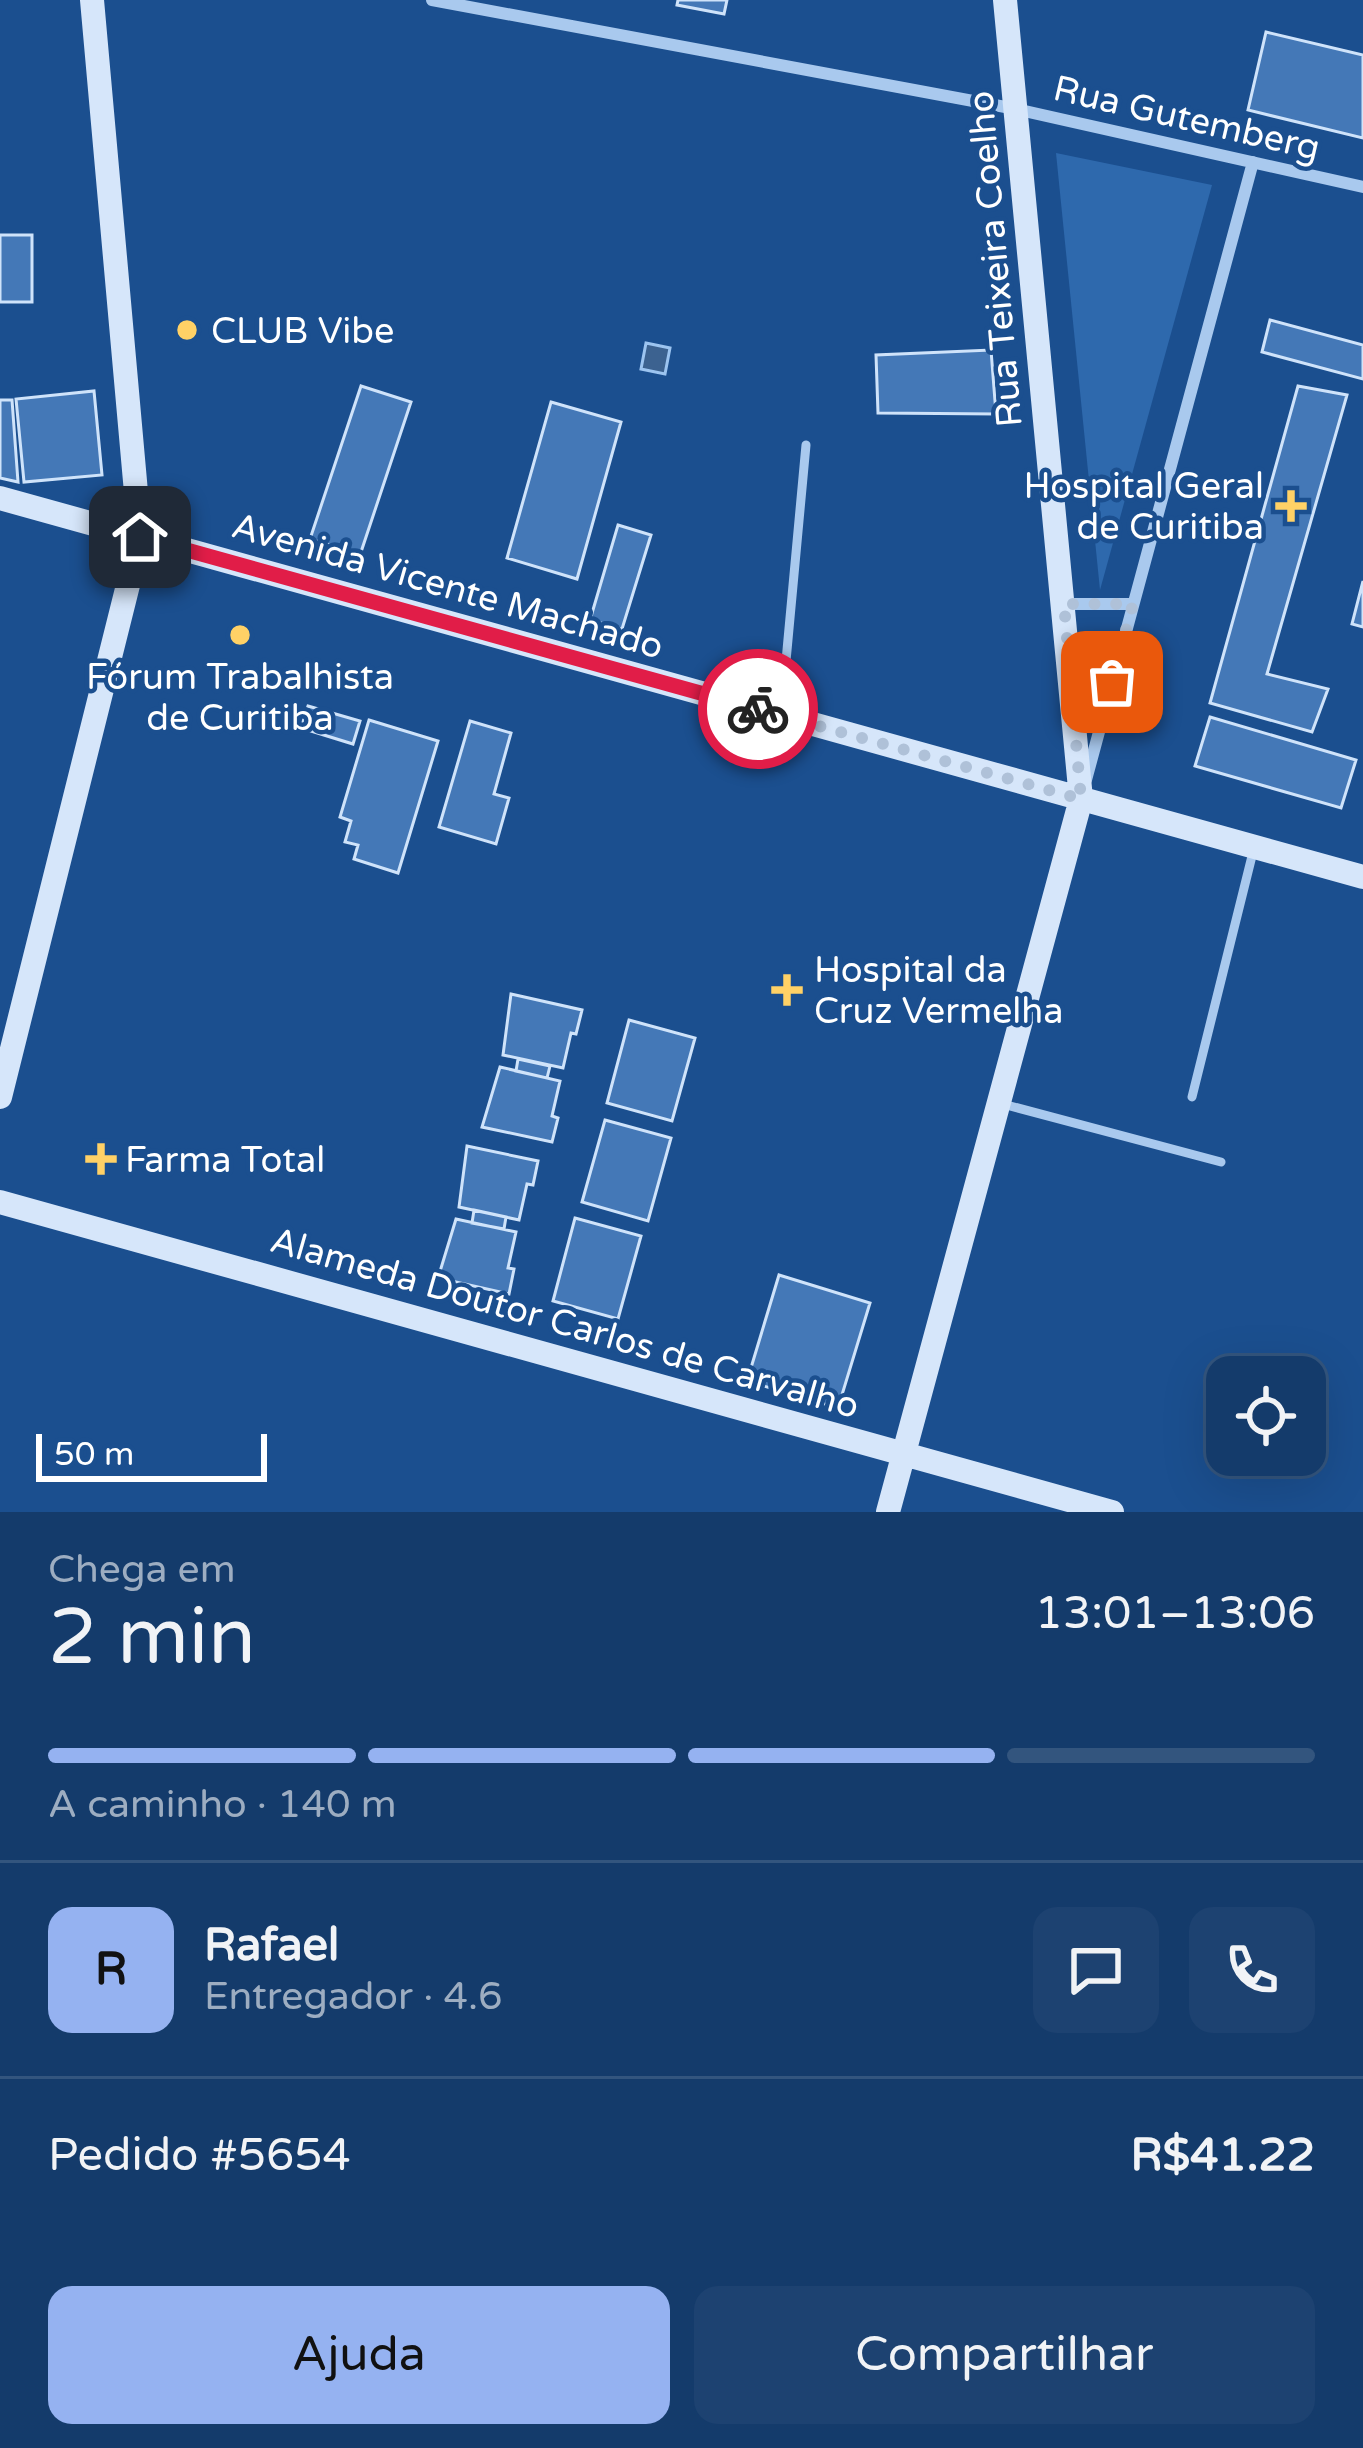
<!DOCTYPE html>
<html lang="pt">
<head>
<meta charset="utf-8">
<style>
	:root { --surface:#143b6b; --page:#1d4271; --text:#f1f3f6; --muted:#9dadc1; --line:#33557e; --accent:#95b2f1 }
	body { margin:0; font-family:"Varela Round",sans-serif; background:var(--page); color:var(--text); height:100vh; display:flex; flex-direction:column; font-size:45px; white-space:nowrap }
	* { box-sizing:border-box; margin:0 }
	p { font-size:39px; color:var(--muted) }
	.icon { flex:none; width:66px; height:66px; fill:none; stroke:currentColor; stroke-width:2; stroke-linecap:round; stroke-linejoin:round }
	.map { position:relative; height:1512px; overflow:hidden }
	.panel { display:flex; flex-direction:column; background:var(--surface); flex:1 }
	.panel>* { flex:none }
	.fabs { position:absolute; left:1206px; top:1356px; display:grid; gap:24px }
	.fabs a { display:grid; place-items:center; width:120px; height:120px; border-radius:24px; background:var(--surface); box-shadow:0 12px 48px #0002,0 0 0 3px var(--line); font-size:60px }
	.scale { position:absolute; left:36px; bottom:30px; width:231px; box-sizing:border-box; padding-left:12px; border:6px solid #fff; border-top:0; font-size:33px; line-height:42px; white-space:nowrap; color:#fff; -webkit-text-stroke:9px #1b4f8f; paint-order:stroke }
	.pin { position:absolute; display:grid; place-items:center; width:102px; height:102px; color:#fff; margin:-51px; border-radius:24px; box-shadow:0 6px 18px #0006 }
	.courier { position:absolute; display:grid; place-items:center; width:120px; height:120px; margin:-60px; border:9px solid #e11d48; border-radius:50%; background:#fff; color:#222; box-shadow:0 3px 15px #0007 }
	.headline em { font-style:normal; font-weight:600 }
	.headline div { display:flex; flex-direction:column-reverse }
	.headline { display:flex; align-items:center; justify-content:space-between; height:204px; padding:0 48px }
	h1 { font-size:78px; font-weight:600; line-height:90px }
	.bar { display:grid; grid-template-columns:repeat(4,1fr); gap:18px 12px; align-content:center; height:144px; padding:0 48px }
	.bar i { height:15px; border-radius:9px; background:var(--line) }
	.bar .on { background:var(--accent) }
	.bar p { grid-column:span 4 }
	.line { display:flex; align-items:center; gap:30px; padding:0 48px; border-top:3px solid var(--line) }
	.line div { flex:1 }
	.round { display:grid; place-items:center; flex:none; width:126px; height:126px; border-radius:24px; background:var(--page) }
	.action { display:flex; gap:24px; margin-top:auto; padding:24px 48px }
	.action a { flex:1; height:138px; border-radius:24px; background:var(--accent); color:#111; font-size:48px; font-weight:600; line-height:138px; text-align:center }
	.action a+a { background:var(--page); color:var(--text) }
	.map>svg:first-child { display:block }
	.green { fill:#2e69ad }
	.water { fill:#3c6290; stroke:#9cc4f0; stroke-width:3 }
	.building { fill:#4478b7; stroke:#cfe3fa; stroke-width:3 }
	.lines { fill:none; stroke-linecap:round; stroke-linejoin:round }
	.lane { stroke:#a9c9ee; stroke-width:9 }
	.street { stroke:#a9c9ee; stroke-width:12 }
	.secondary { stroke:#d6e6fa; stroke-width:24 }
	.done { stroke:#afc1d8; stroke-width:12; stroke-dasharray:0 21.6 }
	.route { stroke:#e11d48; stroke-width:15 }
	.poi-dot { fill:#ffd166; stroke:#1b4f8f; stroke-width:4.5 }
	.labels { text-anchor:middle; stroke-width:9; stroke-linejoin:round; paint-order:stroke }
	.street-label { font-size:36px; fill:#fff; stroke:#1b4f8f }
	.poi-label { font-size:36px; fill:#fff; stroke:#1b4f8f; text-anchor:start }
</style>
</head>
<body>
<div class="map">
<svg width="1363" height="1512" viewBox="0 0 1363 1512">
	<rect width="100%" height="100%" fill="#1b4f8f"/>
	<!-- green -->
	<path class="green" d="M1056 153 1212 185 1100 590Z"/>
	<!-- water -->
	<path class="water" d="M646 343 670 348 665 374 641 369Z"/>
	<!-- building -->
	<path class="building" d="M678 0H727L724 14 677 5Z
		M1266 32 1363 55V138L1248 110Z
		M0 235H32V302H0Z
		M1270 320 1363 345V379L1262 352Z
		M991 350 996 414 878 413 876 355Z
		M361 386 411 402 360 555 310 539Z
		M1298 386 1347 395 1267 674 1328 689 1312 732 1210 703Z
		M94 391 102 475 24 482 16 399Z
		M0 400H12L18 482 0 478Z
		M551 402 621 422 577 579 507 558Z
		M618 525 651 535 622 629 590 620Z
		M1363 581V627L1352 624Z
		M308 706 360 721 353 744 301 728Z
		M1210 717 1356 760 1341 808 1195 766Z
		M369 720 438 741 398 873 354 859 358 845 345 842 351 821 340 817Z
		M470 721 511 733 494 794 509 798 496 844 439 827Z
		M511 994 582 1010 576 1034 571 1033 563 1068 503 1055Z
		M629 1020 695 1038 672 1121 607 1103Z
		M518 1059 550 1066 547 1078 516 1071Z
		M500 1067 560 1081 552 1116 558 1118 552 1142 482 1127Z
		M605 1120 671 1138 648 1221 582 1202Z
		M467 1146 538 1161 533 1185 527 1184 519 1220 459 1207Z
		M474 1210 506 1217 504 1229 472 1223Z
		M575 1218 641 1236 618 1319 553 1301Z
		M456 1219 516 1232 508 1268 514 1269 509 1294 438 1278Z
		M779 1275 870 1303 838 1408 747 1381Z"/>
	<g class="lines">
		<!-- lane -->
		<path class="lane" d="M781 715 806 445
			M1192 1097 1253 852
			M999 1103 1221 1162"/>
		<!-- street -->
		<path class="street" d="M432 0 1016 109 1363 187
			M1063 604H1133
			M1086 780 1253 162"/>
		<!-- secondary -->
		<path class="secondary" d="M0 498 1363 877
			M0 1097 140 537 92 0
			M0 1202 1112 1512
			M888 1512 1081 799 1005 0"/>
	</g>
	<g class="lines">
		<!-- done -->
		<path class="done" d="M758 709 1081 799 1064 604H1133L1112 682"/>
		<!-- route -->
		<path class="route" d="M140 537 758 709"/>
	</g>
	<!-- markers -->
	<g class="poi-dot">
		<circle cx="187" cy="330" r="12"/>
		<path d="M1285 488h12v12h12v12h-12v12h-12v-12h-12v-12h12z"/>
		<circle cx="240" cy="635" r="12"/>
		<path d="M781 972h12v12h12v12h-12v12h-12v-12h-12v-12h12z"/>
		<path d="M95 1141h12v12h12v12h-12v12h-12v-12h-12v-12h12z"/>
	</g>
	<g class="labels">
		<!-- street labels -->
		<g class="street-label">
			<text transform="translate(1187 117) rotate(13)" y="13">Rua Gutemberg</text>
			<text transform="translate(994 259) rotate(-95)" y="13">Rua Teixeira Coelho</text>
			<text transform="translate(448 585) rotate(16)" y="13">Avenida Vicente Machado</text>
			<text transform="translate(565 1322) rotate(16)" y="13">Alameda Doutor Carlos de Carvalho</text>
		</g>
		<!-- poi labels -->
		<g class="poi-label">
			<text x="211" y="343">CLUB Vibe</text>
			<text x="1264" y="498" text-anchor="end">Hospital Geral<tspan x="1264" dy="41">de Curitiba</tspan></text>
			<text x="240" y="689" text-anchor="middle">Fórum Trabalhista<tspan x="240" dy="41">de Curitiba</tspan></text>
			<text x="814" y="982">Hospital da<tspan x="814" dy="41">Cruz Vermelha</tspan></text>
			<text x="125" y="1172">Farma Total</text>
		</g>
	</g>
</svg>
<div class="fabs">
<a><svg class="icon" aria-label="locate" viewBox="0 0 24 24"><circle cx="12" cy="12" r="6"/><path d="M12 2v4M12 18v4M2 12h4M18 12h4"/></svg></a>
</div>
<div class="scale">50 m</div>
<div class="pin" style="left:1112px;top:682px;background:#ea580c"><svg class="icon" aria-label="bag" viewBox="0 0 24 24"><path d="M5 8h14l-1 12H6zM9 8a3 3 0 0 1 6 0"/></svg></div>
<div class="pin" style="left:140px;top:537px;background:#1f2937"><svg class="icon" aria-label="home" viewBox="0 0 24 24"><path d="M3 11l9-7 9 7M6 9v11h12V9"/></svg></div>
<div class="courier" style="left:758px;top:709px"><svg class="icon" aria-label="bike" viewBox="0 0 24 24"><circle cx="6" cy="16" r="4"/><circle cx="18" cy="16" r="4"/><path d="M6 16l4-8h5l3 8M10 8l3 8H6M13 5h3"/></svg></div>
</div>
<section class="panel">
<div class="headline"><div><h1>2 min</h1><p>Chega em</p></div><em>13:01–13:06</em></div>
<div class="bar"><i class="on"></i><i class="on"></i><i class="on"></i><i></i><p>A caminho · 140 m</p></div>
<div class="line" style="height:216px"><b class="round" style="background:var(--accent);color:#111">R</b><div><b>Rafael</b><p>Entregador · 4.6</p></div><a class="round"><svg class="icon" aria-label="chat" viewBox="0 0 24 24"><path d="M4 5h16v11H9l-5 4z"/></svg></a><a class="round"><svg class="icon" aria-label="phone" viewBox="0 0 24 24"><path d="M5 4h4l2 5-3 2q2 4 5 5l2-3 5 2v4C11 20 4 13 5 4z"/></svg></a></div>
<div class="line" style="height:156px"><div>Pedido #5654</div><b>R$41.22</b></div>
<div class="action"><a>Ajuda</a><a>Compartilhar</a></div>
</section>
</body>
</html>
